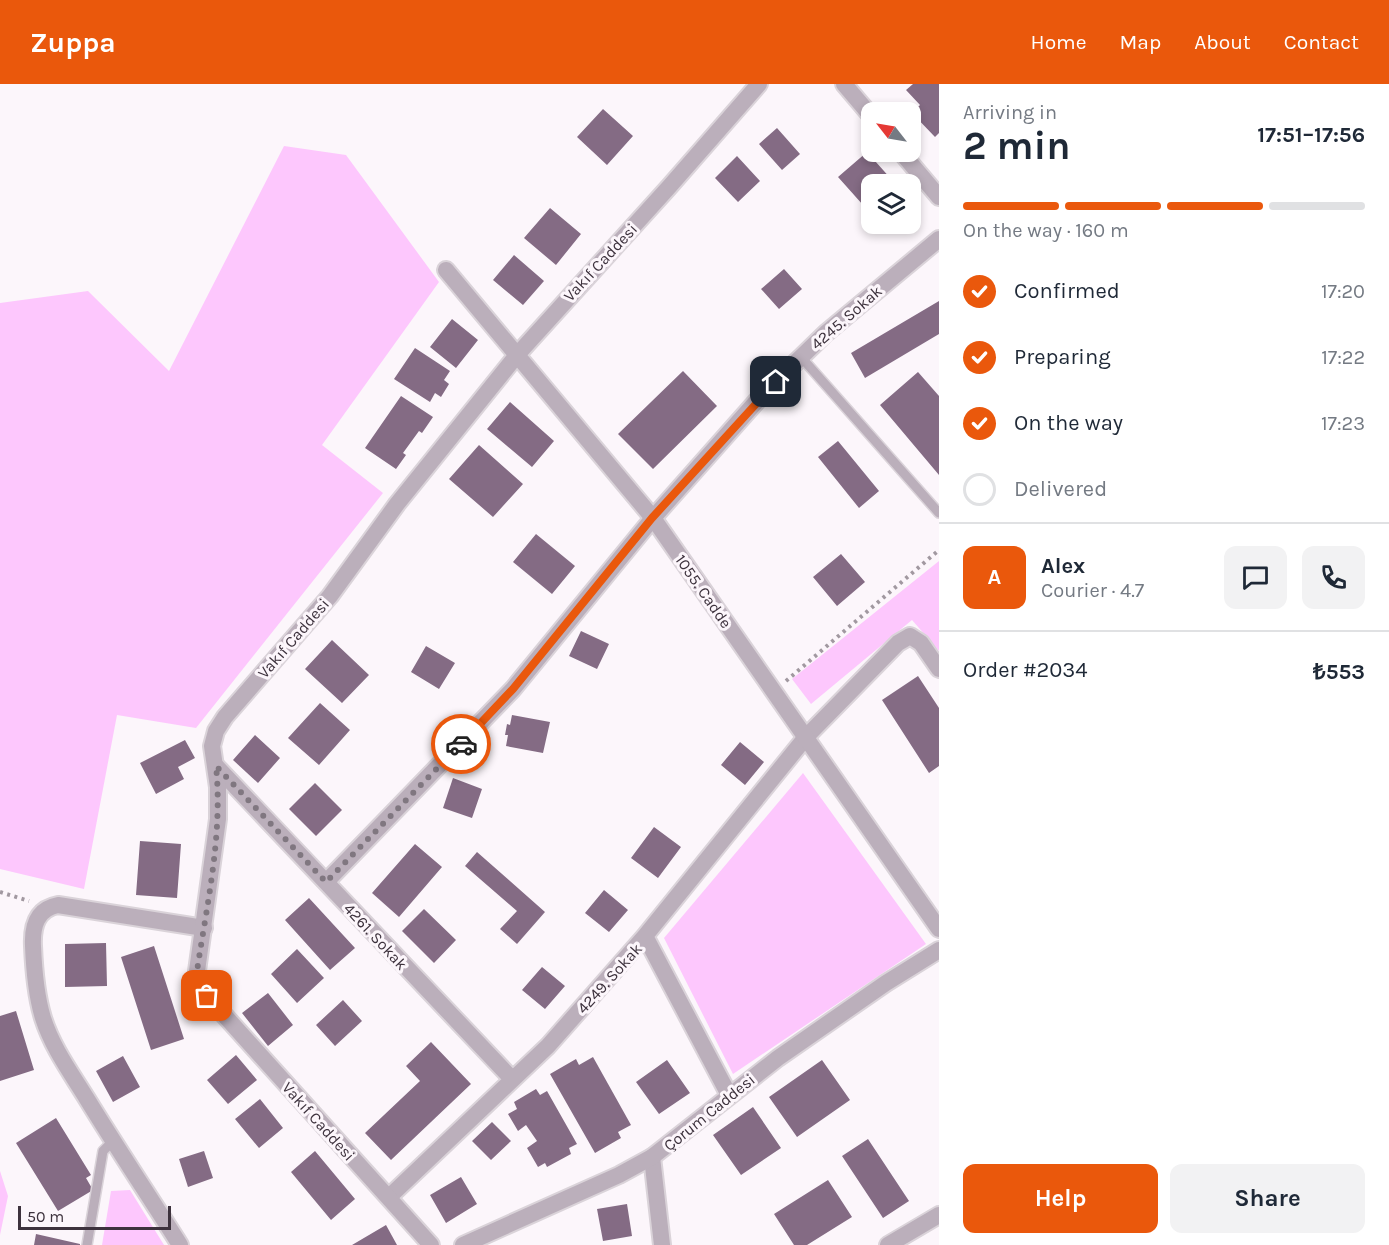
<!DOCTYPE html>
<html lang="en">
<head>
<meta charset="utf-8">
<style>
	:root { --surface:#fff; --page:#f2f2f3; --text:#1f2937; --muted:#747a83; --line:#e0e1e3; --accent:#ea580c }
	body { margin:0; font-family:Karla,sans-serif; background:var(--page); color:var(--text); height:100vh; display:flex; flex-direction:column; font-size:22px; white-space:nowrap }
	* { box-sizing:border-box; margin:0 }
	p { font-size:20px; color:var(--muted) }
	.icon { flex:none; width:33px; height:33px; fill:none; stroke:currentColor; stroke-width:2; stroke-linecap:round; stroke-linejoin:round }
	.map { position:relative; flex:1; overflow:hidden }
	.details { display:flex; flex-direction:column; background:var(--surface); width:450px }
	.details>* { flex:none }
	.needle { width:39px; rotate:301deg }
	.tools { position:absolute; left:861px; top:18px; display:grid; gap:12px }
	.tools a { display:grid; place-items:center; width:60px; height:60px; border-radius:12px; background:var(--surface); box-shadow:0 3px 9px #0003; font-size:30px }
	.scale { position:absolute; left:18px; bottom:15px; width:153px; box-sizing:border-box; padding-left:6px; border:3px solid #3d323d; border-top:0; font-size:16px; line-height:21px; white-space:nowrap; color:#3d323d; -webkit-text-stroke:4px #fcf6fb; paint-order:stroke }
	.pin { position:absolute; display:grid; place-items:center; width:51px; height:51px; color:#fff; margin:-26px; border-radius:12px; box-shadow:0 3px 9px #0006 }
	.courier { position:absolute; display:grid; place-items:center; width:60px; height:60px; margin:-30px; border:4px solid #ea580c; border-radius:50%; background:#fff; color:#222; box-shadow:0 2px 8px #0007 }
	.headline em { font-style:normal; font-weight:700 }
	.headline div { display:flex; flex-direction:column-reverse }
	.headline { display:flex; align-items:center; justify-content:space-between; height:102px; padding:0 24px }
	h1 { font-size:39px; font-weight:700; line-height:45px }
	.bar { display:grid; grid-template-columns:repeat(4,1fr); gap:9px 6px; align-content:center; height:72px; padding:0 24px }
	.bar i { height:8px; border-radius:4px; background:var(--line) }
	.bar .selected { background:var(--accent) }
	.bar p { grid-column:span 4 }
	.line { display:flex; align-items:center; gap:15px; padding:0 24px; border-top:2px solid var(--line) }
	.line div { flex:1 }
	.round { display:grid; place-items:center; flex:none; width:63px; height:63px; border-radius:12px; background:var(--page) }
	ol { padding:0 24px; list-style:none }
	li { display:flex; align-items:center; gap:18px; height:66px }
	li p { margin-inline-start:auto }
	li .icon { padding:6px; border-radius:50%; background:var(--accent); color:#fff; stroke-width:4 }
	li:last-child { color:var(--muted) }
	li i { width:33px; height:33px; border:3px solid var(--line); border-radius:50% }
	.button { display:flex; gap:12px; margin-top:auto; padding:12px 24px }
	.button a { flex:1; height:69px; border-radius:12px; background:var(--accent); color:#fff; font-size:24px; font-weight:700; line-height:69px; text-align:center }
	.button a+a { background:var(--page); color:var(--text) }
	header { display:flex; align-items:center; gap:36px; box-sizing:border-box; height:84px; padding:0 30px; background:var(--accent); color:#fff }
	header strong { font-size:28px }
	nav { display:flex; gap:33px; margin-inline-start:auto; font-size:21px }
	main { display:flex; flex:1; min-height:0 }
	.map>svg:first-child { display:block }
	.green { fill:#fdc7fd }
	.building { fill:#846b84 }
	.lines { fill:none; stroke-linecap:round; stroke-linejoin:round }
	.service-casing { stroke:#dad3d9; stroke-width:12 }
	.minor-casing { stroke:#dad3d9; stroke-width:20 }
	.tertiary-casing { stroke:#dad3d9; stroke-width:20 }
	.path { stroke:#a198a0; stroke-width:4; stroke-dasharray:3 4.5; stroke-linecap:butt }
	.service { stroke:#bbafbb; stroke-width:9 }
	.minor { stroke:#bbafbb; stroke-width:16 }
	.tertiary { stroke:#bbafbb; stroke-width:16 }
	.done { stroke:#807780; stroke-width:6; stroke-dasharray:0 10.8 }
	.route { stroke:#ea580c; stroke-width:8 }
	.labels { text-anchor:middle; stroke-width:6; stroke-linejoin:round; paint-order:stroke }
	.street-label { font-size:16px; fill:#3d323d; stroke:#fcf6fb }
</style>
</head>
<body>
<header>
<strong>Zuppa</strong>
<nav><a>Home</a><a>Map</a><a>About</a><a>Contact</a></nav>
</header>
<main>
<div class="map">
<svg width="939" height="1161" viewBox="0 0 939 1161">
	<rect width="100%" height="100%" fill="#fcf6fb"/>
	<!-- green -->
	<path class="green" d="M284 62 346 71 439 198 322 361 383 409 196 644 117 631 84 805 0 785V219L88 207 169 287Z
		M939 477V567L912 536 811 620 792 595Z
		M803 689 926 860 733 990 664 854Z
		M0 1087 8 1112 0 1151Z
		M130 1106 164 1161H102L111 1107Z"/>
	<!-- building -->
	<path class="building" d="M913 0H939V49L935 53 912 29 920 21 906 6Z
		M603 25 633 52 607 81 577 53Z
		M777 44 800 70 782 86 759 60Z
		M867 68 892 96 886 100H872V114L863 121 838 93Z
		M737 72 760 97 738 118 715 94Z
		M550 124 581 150 556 181 524 154Z
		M514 171 544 197 523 221 493 196Z
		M784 185 802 205 779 225 761 205Z
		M939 217V250L865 294 851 269Z
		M452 235 478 256 456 284 430 263Z
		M415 264 450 287 444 296 449 300 441 313 435 309 430 318 394 295Z
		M683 287 717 322 653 385 618 350Z
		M918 288 939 312V391L880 321Z
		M401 312 433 333 422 349 419 347 403 369 406 371 396 385 365 364Z
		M510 318 554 357 532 383 487 345Z
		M838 357 879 407 859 424 818 373Z
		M479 361 523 400 493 433 449 395Z
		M536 450 575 482 552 510 513 478Z
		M841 470 865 498 837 522 813 493Z
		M581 547 609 560 597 585 569 572Z
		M332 556 369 591 342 619 305 585Z
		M426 562 455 579 439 605 411 588Z
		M918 592 939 624V682L929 689 882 616Z
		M320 619 350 646 319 681 288 654Z
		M512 631 550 638 543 669 506 662 508 651H505L507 640 510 641Z
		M255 651 280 674 258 699 233 676Z
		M185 656 195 674 178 683 184 695 156 710 140 679Z
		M740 658 764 678 745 701 721 681Z
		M453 694 482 705 472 734 443 724Z
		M315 699 342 726 316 752 289 725Z
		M654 743 681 763 658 794 631 774Z
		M140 757 181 760 177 814 136 811Z
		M415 760 442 783 399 833 372 809Z
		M477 768 545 828 517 860 500 845 517 827 465 782Z
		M604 806 628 826 609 848 585 829Z
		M309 814 355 864 330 886 285 836Z
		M424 825 456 856 434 879 402 847Z
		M106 859 107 902 65 903V860Z
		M154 862 184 955 151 966 121 873Z
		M297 865 324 894 297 919 271 890Z
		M542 883 565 902 545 925 522 906Z
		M268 909 293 941 268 962 242 929Z
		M343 916 362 937 335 962 316 941Z
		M16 927 34 986 0 997V932Z
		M431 958 471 1000 391 1076 365 1049 420 997 406 982Z
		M236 971 257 996 228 1020 207 996Z
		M123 972 140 1003 113 1018 96 987Z
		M593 973 631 1041 618 1048 621 1054 595 1069 550 990 576 975 579 981Z
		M667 976 690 1009 659 1030 636 998Z
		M822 976 850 1016 797 1053 769 1013Z
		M536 1005 540 1011 547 1007 577 1060 569 1064 571 1070 547 1083 545 1079 538 1083 527 1064 537 1057 526 1041 518 1047 508 1030 517 1025 514 1018Z
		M260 1015 283 1044 259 1064 235 1035Z
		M753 1023 781 1064 741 1091 713 1051Z
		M56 1034 91 1091 86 1094 93 1106 58 1127 16 1059Z
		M492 1038 511 1057 491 1076 472 1057Z
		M868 1055 909 1117 883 1134 842 1072Z
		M204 1067 213 1094 188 1103 179 1075Z
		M315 1067 355 1115 331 1136 291 1088Z
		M461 1093 477 1120 446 1139 430 1111Z
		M828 1096 852 1133 807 1161H794L774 1130Z
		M627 1120 632 1152 603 1157 597 1125Z
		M386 1141 397 1161H352Z
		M36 1150 80 1160V1161H34Z"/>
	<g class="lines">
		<!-- service casing -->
		<g class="service-casing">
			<path id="service" d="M801 273 939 429
				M87 1161 103 1067 113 1057"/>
		</g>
		<!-- minor casing -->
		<g class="minor-casing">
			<path id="minor" d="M844 0 872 33
				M901 68 939 113
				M216 682 512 995
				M326 798 513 605 653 434 763 310 826 249 939 155
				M645 852 729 1011
				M652 1073 662 1161
				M389 1113 548 962 645 852 806 653 898 559 910 552 921 559 939 585
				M180 1161C149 1112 117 1064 87 1015 71 989 52 963 43 934 36 911 34 887 33 862 32 842 37 825 58 821L204 844
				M888 1161 939 1131"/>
		</g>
		<!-- tertiary casing -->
		<g class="tertiary-casing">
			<path id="tertiary" d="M446 186 653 434 939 845
				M431 1161 207 912 200 900 197 887 218 735V703L212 662 216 647 225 633 330 512 397 420 517 271 669 103 759 0
				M463 1161 619 1091 652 1073 778 974 886 899 939 866"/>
		</g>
		<!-- path -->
		<path class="path" d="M786 597 939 466
			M0 808 29 817"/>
		<!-- service -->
		<use href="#service" class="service"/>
		<!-- minor -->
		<use href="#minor" class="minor"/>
		<!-- tertiary -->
		<use href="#tertiary" class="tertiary"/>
	</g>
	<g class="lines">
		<!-- done -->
		<path class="done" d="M207 912 200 900 197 887C207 820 223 750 216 682L326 798 461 660"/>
		<!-- route -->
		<path class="route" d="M461 660 513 605 652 434 776 298"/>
	</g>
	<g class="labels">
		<!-- street labels -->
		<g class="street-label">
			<text transform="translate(600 178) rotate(-47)" y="6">Vakıf Caddesi</text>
			<text transform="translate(846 233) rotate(-41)" y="6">4245. Sokak</text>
			<text transform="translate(704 507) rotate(55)" y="6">1055. Cadde</text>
			<text transform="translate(293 554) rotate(-49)" y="6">Vakıf Caddesi</text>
			<text transform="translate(376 852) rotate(47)" y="6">4261. Sokak</text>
			<text transform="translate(609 894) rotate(-48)" y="6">4249. Sokak</text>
			<text transform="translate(709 1028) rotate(-39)" y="6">Çorum Caddesi</text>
			<text transform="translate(319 1037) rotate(48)" y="6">Vakıf Caddesi</text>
		</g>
	</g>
</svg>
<div class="tools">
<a><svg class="needle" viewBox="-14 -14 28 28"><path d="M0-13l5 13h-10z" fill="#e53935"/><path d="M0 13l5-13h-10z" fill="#747a83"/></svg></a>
<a><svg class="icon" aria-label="layers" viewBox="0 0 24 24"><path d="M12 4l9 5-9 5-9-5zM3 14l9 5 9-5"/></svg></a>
</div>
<div class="scale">50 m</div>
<div class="pin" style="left:207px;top:912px;background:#ea580c"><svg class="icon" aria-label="bag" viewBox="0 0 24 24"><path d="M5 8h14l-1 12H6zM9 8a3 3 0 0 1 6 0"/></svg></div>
<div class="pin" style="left:776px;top:298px;background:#1f2937"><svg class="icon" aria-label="home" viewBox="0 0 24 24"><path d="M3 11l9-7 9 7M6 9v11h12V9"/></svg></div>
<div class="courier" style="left:461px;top:660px"><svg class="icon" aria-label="car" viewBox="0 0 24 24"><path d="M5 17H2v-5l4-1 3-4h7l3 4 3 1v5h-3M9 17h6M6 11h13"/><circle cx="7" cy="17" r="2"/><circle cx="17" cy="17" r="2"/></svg></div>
</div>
<section class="details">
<div class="headline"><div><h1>2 min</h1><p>Arriving in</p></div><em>17:51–17:56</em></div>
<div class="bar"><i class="selected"></i><i class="selected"></i><i class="selected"></i><i></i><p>On the way · 160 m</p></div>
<ol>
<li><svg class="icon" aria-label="check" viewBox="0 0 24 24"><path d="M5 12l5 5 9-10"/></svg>Confirmed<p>17:20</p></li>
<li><svg class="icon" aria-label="check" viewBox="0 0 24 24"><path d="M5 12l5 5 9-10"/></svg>Preparing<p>17:22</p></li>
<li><svg class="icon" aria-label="check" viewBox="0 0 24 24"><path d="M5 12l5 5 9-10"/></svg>On the way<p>17:23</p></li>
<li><i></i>Delivered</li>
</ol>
<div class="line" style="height:108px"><b class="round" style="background:var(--accent);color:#fff">A</b><div><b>Alex</b><p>Courier · 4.7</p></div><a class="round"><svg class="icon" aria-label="chat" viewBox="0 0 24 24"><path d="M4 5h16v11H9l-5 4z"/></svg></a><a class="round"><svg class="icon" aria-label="phone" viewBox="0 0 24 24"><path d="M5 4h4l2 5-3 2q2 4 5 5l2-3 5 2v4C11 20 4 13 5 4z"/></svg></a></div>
<div class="line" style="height:78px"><div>Order #2034</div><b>₺553</b></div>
<div class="button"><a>Help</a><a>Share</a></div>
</section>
</main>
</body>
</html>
